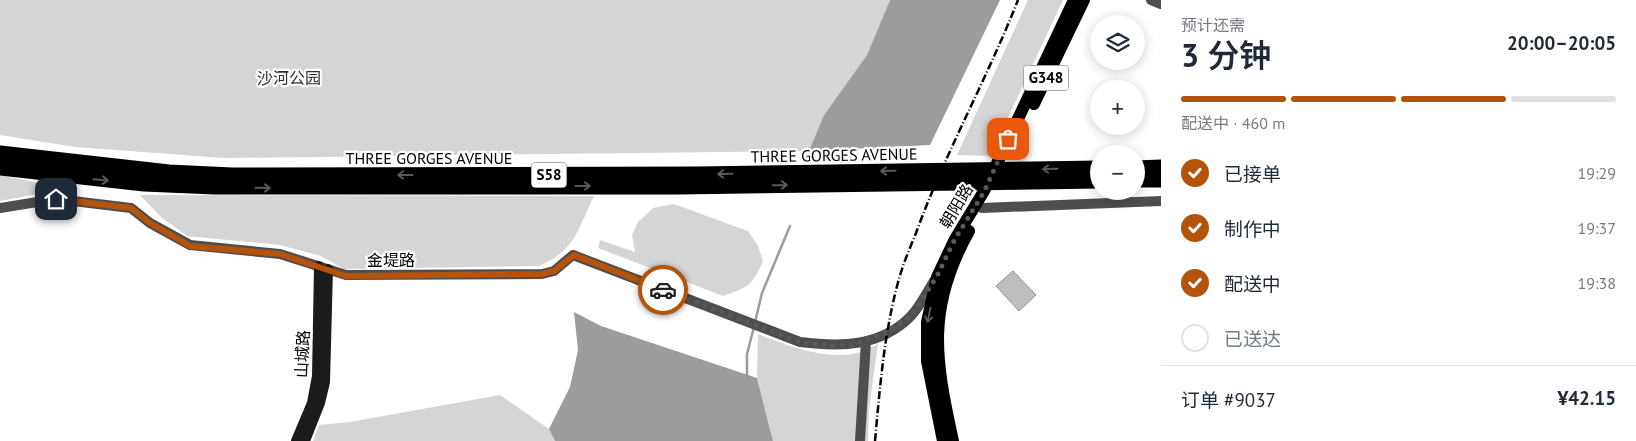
<!DOCTYPE html>
<html lang="zh">
<head>
<meta charset="utf-8">
<style>
	:root { --surface:#fff; --page:#f6f6f7; --text:#1f2937; --muted:#747a83; --line:#e0e1e3; --accent:#b45309 }
	body { margin:0; font-family:"PT Sans","Noto Sans SC",sans-serif; background:var(--page); color:var(--text); height:100vh; display:flex; flex-direction:column; font-size:19px; white-space:nowrap }
	* { box-sizing:border-box; margin:0 }
	p { font-size:16px; color:var(--muted) }
	.icon { flex:none; width:28px; height:28px; fill:none; stroke:currentColor; stroke-width:2; stroke-linecap:round; stroke-linejoin:round }
	.map { position:relative; flex:1; overflow:hidden }
	.details { display:flex; flex-direction:column; background:var(--surface); width:475px }
	.details>* { flex:none }
	.buttons { position:absolute; left:1090px; top:15px; display:grid; gap:10px }
	.buttons a { display:grid; place-items:center; width:55px; height:55px; border-radius:50%; background:var(--surface); box-shadow:0 2px 12px #0003; font-size:25px }
	.pin { position:absolute; display:grid; place-items:center; width:42px; height:42px; color:#fff; margin:-21px; border-radius:10px; box-shadow:0 2px 8px #0006 }
	.courier { position:absolute; display:grid; place-items:center; width:50px; height:50px; margin:-25px; border:4px solid #b45309; border-radius:50%; background:#fff; color:#222; box-shadow:0 1px 6px #0007 }
	.summary em { font-style:normal; font-weight:600 }
	.summary div { display:flex; flex-direction:column-reverse }
	.summary { display:flex; align-items:center; justify-content:space-between; height:85px; padding:0 20px }
	h1 { font-size:32px; font-weight:600; line-height:38px }
	.bar { display:grid; grid-template-columns:repeat(4,1fr); gap:8px 5px; align-content:center; height:60px; padding:0 20px }
	.bar i { height:6px; border-radius:4px; background:var(--line) }
	.bar .selected { background:var(--accent) }
	.bar p { grid-column:span 4 }
	.line { display:flex; align-items:center; gap:12px; padding:0 20px; border-top:1px solid var(--line) }
	.line div { flex:1 }
	ol { padding:0 20px; list-style:none }
	li { display:flex; align-items:center; gap:15px; height:55px }
	li p { margin-inline-start:auto }
	li .icon { padding:5px; border-radius:50%; background:var(--accent); color:#fff; stroke-width:4 }
	li:last-child { color:var(--muted) }
	li i { width:28px; height:28px; border:2px solid var(--line); border-radius:50% }
	main { display:flex; flex:1; min-height:0 }
	.map>svg:first-child { display:block }
	.green { fill:#d5d5d5 }
	.water { fill:#9c9c9c }
	.lines { fill:none; stroke-linecap:round; stroke-linejoin:round }
	.stream { stroke:#9c9c9c; stroke-width:2.5 }
	.building { fill:#bebebe; stroke:#929292 }
	.street { stroke:#4e4e4e; stroke-width:10 }
	.secondary { stroke:#1b1b1b; stroke-width:10 }
	.primary { stroke:#000; stroke-width:12 }
	.highway { stroke:#000; stroke-width:15 }
	.rail { stroke:#000; stroke-width:2.5; stroke-dasharray:8 2.5 1 2.5; stroke-linecap:butt }
	.oneway { stroke:#595959 }
	.done { stroke:#595959; stroke-width:5; stroke-dasharray:0 9 }
	.route { stroke:#b45309; stroke-width:6 }
	.labels { text-anchor:middle; stroke-width:4.5; stroke-linejoin:round; paint-order:stroke }
	.shield { fill:#fff; stroke:#4c4c4c; stroke-width:1 }
	.shield-label { font-size:15px; font-weight:bold; fill:#000 }
	.park-label { font-size:16px; fill:#2c2c2c; stroke:#fff }
	.street-label { font-size:16px; fill:#000; stroke:#fff }
</style>
</head>
<body>
<main>
<div class="map">
<svg width="1161" height="441" viewBox="0 0 1161 441">
	<rect width="100%" height="100%" fill="#fff"/>
	<!-- green -->
	<path class="green" d="M0 0H890L867 55 824 115 809 151 224 158 75 147 0 135Z
		M1028 0H1063L990 156 957 155Z
		M0 175 54 186 53 191 0 201Z
		M140 195 594 196C578 229 575 251 539 266L344 269 321 256 280 245 187 236 162 218Z
		M674 204 748 231 758 246 763 261C752 286 749 287 723 296L598 248 600 240 635 252 632 235 638 222 653 208Z
		M758 334C785 345 827 361 857 353 864 351 871 347 878 344L869 409 868 441H773L757 378Z
		M500 395 549 429 555 441H313L319 425 350 422Z"/>
	<!-- water -->
	<path class="water" d="M890 0H1000L930 145 809 151 824 115 867 55Z
		M574 312 601 326 757 378 773 441H555L549 429 570 387 578 350Z"/>
	<g class="lines">
		<!-- stream -->
		<path class="stream" d="M755 322 762 293 790 226
			M747 376V354L754 327"/>
	</g>
	<!-- building -->
	<path class="building" d="M1013 271 1036 295 1019 311 996 286Z"/>
	<g class="lines">
		<!-- street -->
		<path class="street" d="M1151 0 1161 4
			M0 208 56 199 131 208 150 223 190 245 280 254 346 275 542 274 554 271 573 255 800 342C840 347 880 347 910 317 920 307 927 292 934 281
			M982 208 1161 201
			M860 441 866 341"/>
		<!-- secondary -->
		<path class="secondary" d="M296 441 312 403 317 376 319 266
			M305 441 320 403 325 382 328 269"/>
		<!-- primary -->
		<path class="primary" d="M1034 104 1084 0
			M943 441 927 361V322L937 277 955 239 984 191 1074 0
			M953 441C935 359 926 308 969 231"/>
		<!-- highway -->
		<path class="highway" d="M0 153 169 172 232 175 697 174 1099 168
			M0 168 144 184 214 187H678L1099 181
			M1136 168 1161 167
			M1136 180H1161"/>
		<!-- rail -->
		<path class="rail" d="M875 441C880 387 884 332 899 279 903 264 910 248 916 233 945 153 987 79 1018 0"/>
	</g>
	<!-- one-way arrows -->
	<defs><path id="oneway-shaft" d="M-6 0H5M1.5-3L5.5 0L1.5 3" fill="none" stroke-width="1.6" stroke-linecap="round" stroke-linejoin="round" transform="scale(1.25)"/></defs>
	<g class="oneway">
		<use href="#oneway-shaft" transform="translate(1050 169) rotate(179)"/>
		<use href="#oneway-shaft" transform="translate(888 171) rotate(179)"/>
		<use href="#oneway-shaft" transform="translate(725 174) rotate(179)"/>
		<use href="#oneway-shaft" transform="translate(405 175) rotate(-180)"/>
		<use href="#oneway-shaft" transform="translate(101 180) rotate(5)"/>
		<use href="#oneway-shaft" transform="translate(780 185) rotate(-1)"/>
		<use href="#oneway-shaft" transform="translate(583 186)"/>
		<use href="#oneway-shaft" transform="translate(263 188) rotate(1)"/>
		<use href="#oneway-shaft" transform="translate(929 315) rotate(102)"/>
	</g>
	<g class="lines">
		<!-- done -->
		<path class="done" d="M663 290 800 342 830 346 851 345 888 332 911 316 937 276 955 239 984 192 1008 139"/>
		<!-- route -->
		<path class="route" d="M56 199 131 208 150 223 190 246 280 254 346 276 542 274 554 271 574 255 663 290"/>
	</g>
	<g class="labels">
		<!-- shield labels -->
		<g class="shield">
			<rect x="1023.5" y="65.5" width="45" height="25" rx="4"/>
			<rect x="531.5" y="162.5" width="35" height="25" rx="4"/>
		</g>
		<g class="shield-label">
			<text x="1046" y="83">G348</text>
			<text x="549" y="180">S58</text>
		</g>
		<!-- park labels -->
		<g class="park-label">
			<text x="289" y="84">沙河公园</text>
		</g>
		<!-- street labels -->
		<g class="street-label">
			<text transform="translate(834 155) rotate(-1)" y="6">THREE GORGES AVENUE</text>
			<text x="429" y="164">THREE GORGES AVENUE</text>
			<text transform="translate(956 206) rotate(-59)" y="6">朝阳路</text>
			<text x="391" y="266">金堤路</text>
			<text transform="translate(302 354) rotate(-87)" y="6">山城路</text>
		</g>
	</g>
</svg>
<div class="buttons">
<a><svg class="icon" aria-label="layers" viewBox="0 0 24 24"><path d="M12 4l9 5-9 5-9-5zM3 14l9 5 9-5"/></svg></a>
<a>+</a>
<a>−</a>
</div>
<div class="pin" style="left:1008px;top:139px;background:#ea580c"><svg class="icon" aria-label="bag" viewBox="0 0 24 24"><path d="M5 8h14l-1 12H6zM9 8a3 3 0 0 1 6 0"/></svg></div>
<div class="pin" style="left:56px;top:199px;background:#1f2937"><svg class="icon" aria-label="home" viewBox="0 0 24 24"><path d="M3 11l9-7 9 7M6 9v11h12V9"/></svg></div>
<div class="courier" style="left:663px;top:290px"><svg class="icon" aria-label="car" viewBox="0 0 24 24"><path d="M5 17H2v-5l4-1 3-4h7l3 4 3 1v5h-3M9 17h6M6 11h13"/><circle cx="7" cy="17" r="2"/><circle cx="17" cy="17" r="2"/></svg></div>
</div>
<section class="details">
<div class="summary"><div><h1>3 分钟</h1><p>预计还需</p></div><em>20:00–20:05</em></div>
<div class="bar"><i class="selected"></i><i class="selected"></i><i class="selected"></i><i></i><p>配送中 · 460 m</p></div>
<ol>
<li><svg class="icon" aria-label="check" viewBox="0 0 24 24"><path d="M5 12l5 5 9-10"/></svg>已接单<p>19:29</p></li>
<li><svg class="icon" aria-label="check" viewBox="0 0 24 24"><path d="M5 12l5 5 9-10"/></svg>制作中<p>19:37</p></li>
<li><svg class="icon" aria-label="check" viewBox="0 0 24 24"><path d="M5 12l5 5 9-10"/></svg>配送中<p>19:38</p></li>
<li><i></i>已送达</li>
</ol>
<div class="line" style="height:65px"><div>订单 #9037</div><b>¥42.15</b></div>
</section>
</main>
</body>
</html>
